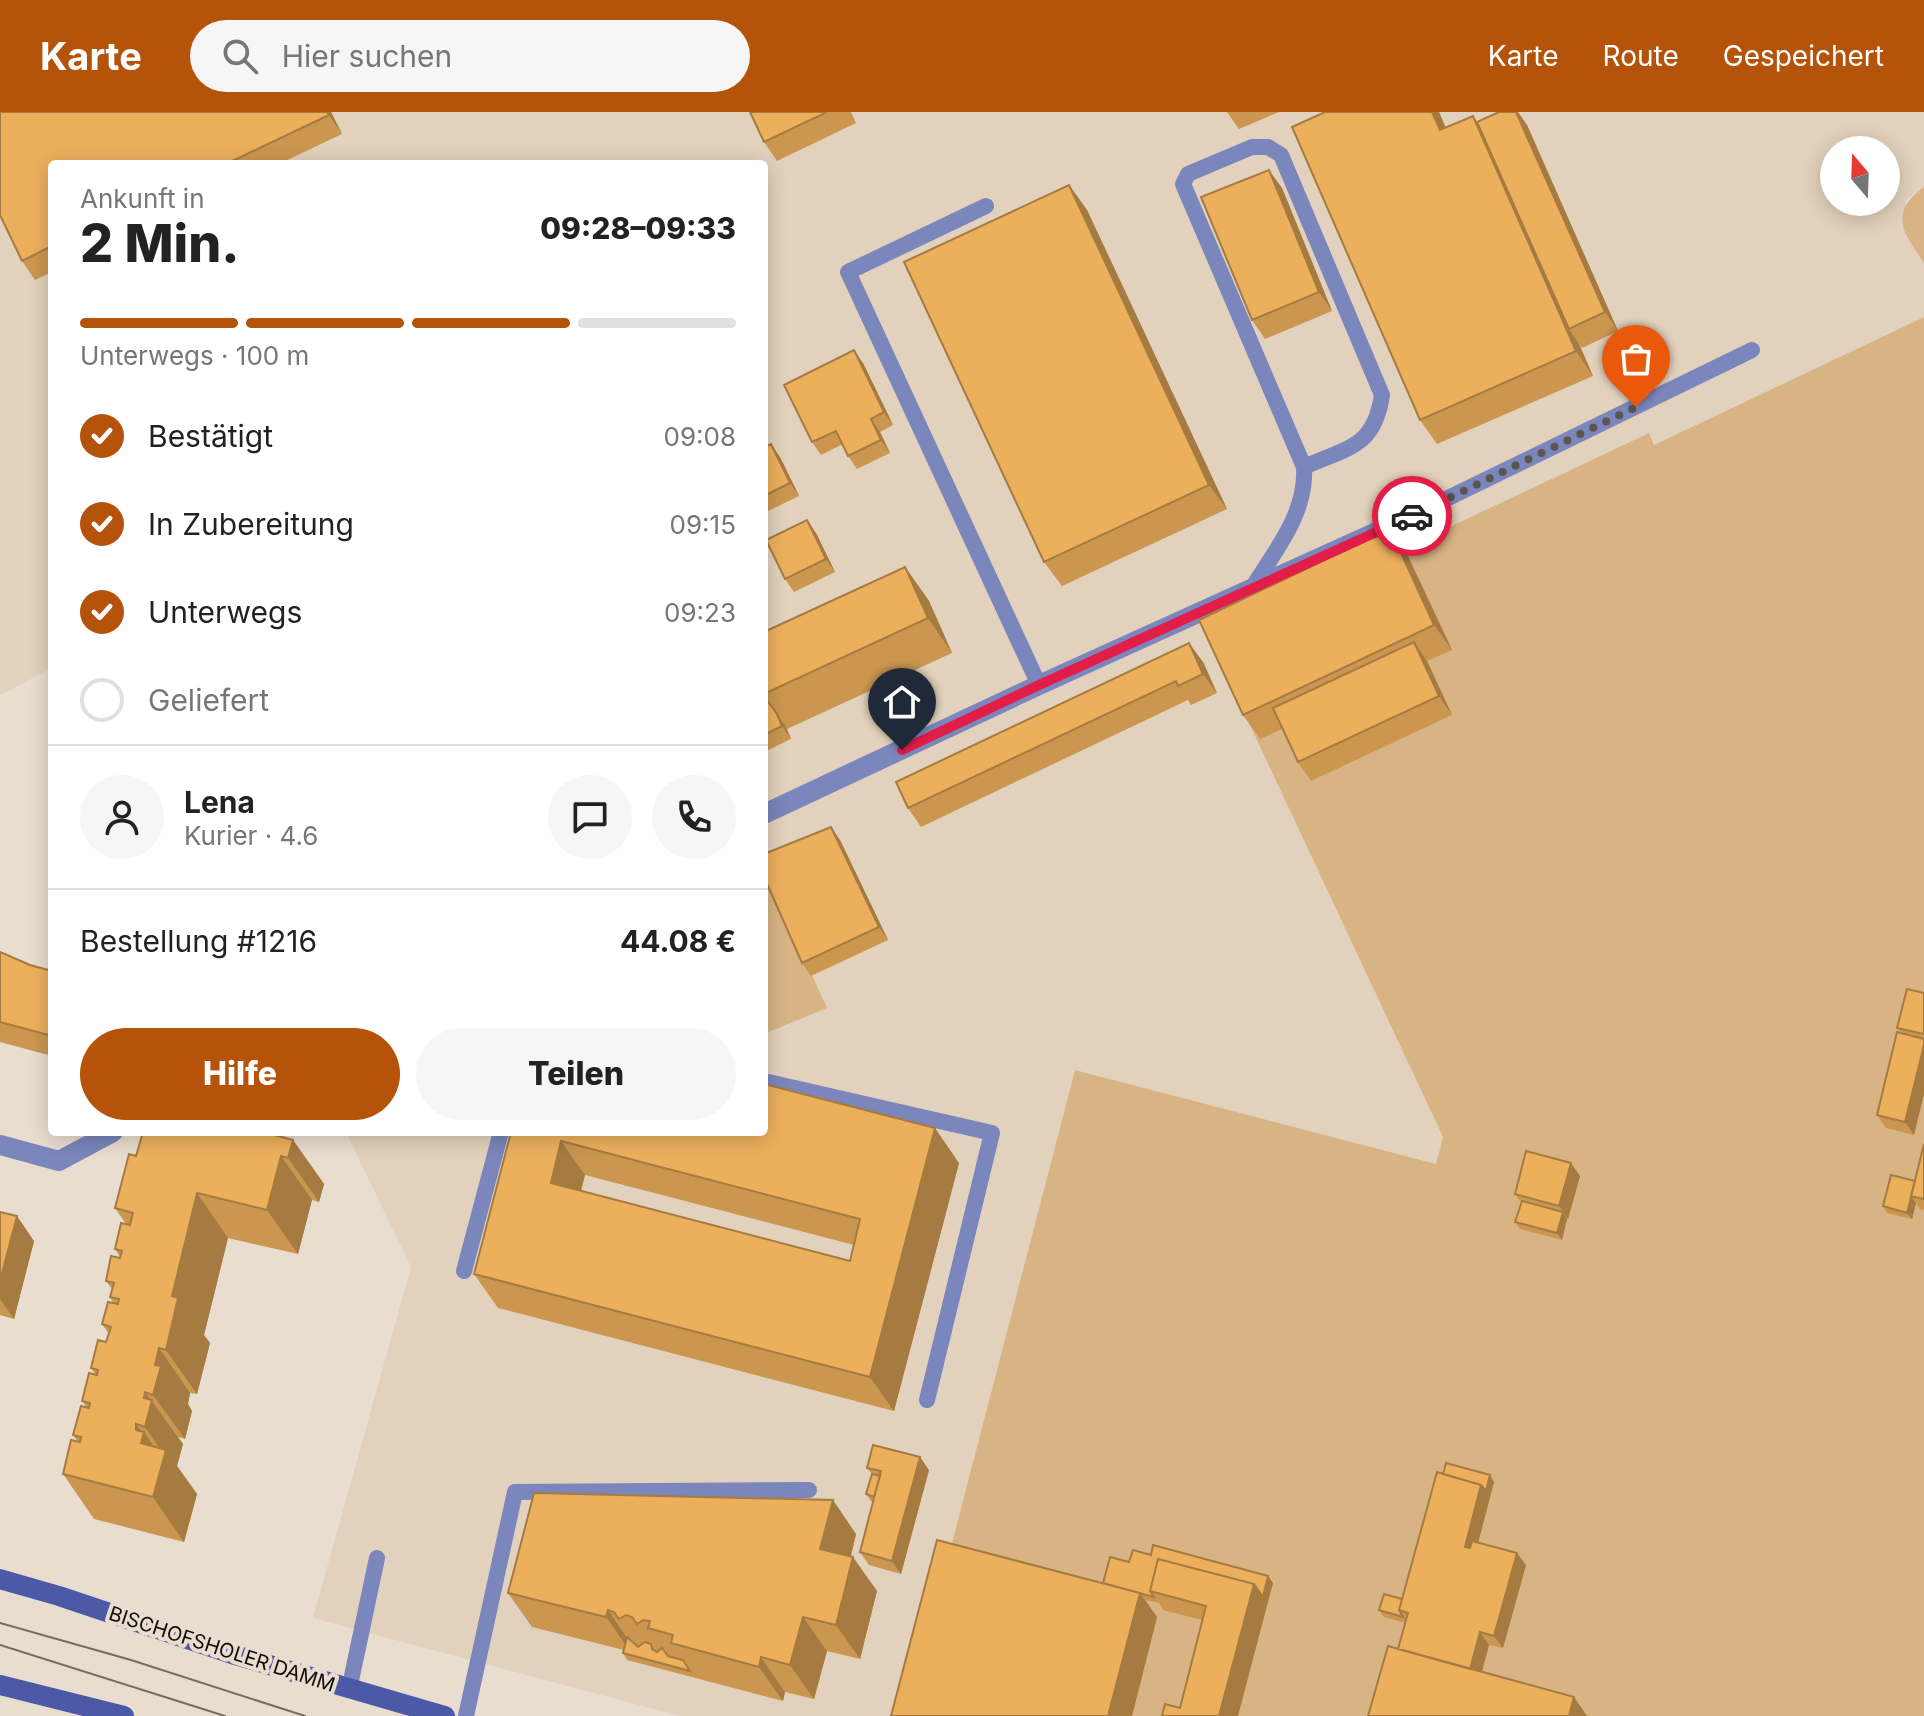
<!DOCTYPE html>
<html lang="de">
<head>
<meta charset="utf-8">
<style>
	:root { --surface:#fff; --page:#f6f6f6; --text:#222; --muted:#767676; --line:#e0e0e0; --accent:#b45309 }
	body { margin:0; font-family:Inter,sans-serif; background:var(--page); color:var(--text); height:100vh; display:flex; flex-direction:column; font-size:30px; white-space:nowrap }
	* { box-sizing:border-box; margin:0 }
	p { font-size:26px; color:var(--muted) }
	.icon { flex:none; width:44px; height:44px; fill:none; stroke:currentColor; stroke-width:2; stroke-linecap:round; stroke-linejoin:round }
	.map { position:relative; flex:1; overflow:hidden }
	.sheet { position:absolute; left:48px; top:48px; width:720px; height:976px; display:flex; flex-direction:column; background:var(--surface); border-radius:8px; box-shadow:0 4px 20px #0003 }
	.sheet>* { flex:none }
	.needle { width:52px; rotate:341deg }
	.fabs { position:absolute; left:1820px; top:24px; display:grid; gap:16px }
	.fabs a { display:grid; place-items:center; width:80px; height:80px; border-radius:50%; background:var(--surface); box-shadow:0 4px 20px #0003; font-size:40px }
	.pin { position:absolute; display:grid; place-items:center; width:68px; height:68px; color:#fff; margin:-82px -34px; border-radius:50% 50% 50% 0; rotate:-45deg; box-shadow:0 0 8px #0007 }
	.pin .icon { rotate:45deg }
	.courier { position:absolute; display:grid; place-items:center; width:80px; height:80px; margin:-40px; border:6px solid #e11d48; border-radius:50%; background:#fff; color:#222; box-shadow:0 2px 10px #0007 }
	.head em { font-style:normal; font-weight:800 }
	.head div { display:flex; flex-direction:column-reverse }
	.head { display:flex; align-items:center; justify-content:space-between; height:136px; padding:0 32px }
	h1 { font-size:52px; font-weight:800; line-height:60px }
	.bar { display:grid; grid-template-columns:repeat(4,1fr); gap:12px 8px; align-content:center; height:96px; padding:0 32px }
	.bar i { height:10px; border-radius:6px; background:var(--line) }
	.bar .active { background:var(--accent) }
	.bar p { grid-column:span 4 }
	.line { display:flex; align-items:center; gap:20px; padding:0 32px; border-top:2px solid var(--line) }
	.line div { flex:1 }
	.round { display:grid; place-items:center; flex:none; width:84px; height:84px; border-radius:42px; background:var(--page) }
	ol { padding:0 32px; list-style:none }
	li { display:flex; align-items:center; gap:24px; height:88px }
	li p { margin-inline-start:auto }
	li .icon { padding:8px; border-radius:50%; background:var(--accent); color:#fff; stroke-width:4 }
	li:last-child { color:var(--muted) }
	li i { width:44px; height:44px; border:4px solid var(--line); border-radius:50% }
	.cta { display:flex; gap:16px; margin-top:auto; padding:16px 32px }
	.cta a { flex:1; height:92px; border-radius:48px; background:var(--accent); color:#fff; font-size:32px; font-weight:800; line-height:92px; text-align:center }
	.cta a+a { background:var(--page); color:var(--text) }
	header { display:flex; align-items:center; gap:48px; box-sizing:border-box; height:112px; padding:0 40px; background:var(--accent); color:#fff }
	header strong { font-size:38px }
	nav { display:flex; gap:44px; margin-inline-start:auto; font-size:28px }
	.search { width:560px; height:72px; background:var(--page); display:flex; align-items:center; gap:20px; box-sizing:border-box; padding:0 28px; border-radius:44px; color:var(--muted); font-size:30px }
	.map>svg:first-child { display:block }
	.built { fill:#e2d1bc; fill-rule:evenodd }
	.green { fill:#d8b485 }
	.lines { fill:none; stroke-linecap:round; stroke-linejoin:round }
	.lane { stroke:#7a86bc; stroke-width:16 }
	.street { stroke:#7a86bc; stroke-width:20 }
	.secondary { stroke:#4c59a6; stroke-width:20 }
	.tram { stroke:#756d65; stroke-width:2 }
	.wall { fill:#cb9750; fill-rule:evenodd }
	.shaded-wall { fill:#a57b41 }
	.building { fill:#ecb05d; stroke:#a57b41; stroke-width:2; fill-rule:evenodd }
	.done { stroke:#5c554e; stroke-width:8; stroke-dasharray:0 14.4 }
	.route { stroke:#e11d48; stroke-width:10 }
	.labels { text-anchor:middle; stroke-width:8; stroke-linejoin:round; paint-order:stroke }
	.street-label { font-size:20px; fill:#100c08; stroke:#e9ddcf }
</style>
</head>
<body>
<header>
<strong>Karte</strong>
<div class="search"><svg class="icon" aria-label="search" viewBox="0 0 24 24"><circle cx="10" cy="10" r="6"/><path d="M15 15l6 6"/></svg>Hier suchen</div>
<nav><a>Karte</a><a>Route</a><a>Gespeichert</a></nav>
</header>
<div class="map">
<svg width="1924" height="1604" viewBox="0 0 1924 1604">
	<rect width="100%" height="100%" fill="#e9ddcf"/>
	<!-- built -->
	<path class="built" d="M0 0H1924V75L1906 88V125L1924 151V205L1654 333 1648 322 1210 528 1443 1025 1436 1052 1075 958 907 1604H680L313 1506 411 1155 346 1020H764V52H52V556L0 583ZM1834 38H1886V90H1834Z"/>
	<!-- green -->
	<path class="green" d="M1924 75V151C1903 121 1888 101 1924 75Z
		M1924 205V1604H907L1075 958 1436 1052 1443 1025 1210 528 1649 321 1654 333Z
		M764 758 827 896 764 922Z"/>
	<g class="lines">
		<!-- lane -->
		<path class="lane" d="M986 94 848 160 1039 573
			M1403 408 1752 238
			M1252 476C1275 439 1307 401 1304 355L1183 72 1188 62 1252 35H1268L1281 43 1382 283C1374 336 1348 335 1304 355
			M764 969 992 1021 927 1288
			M464 1159 501 1020
			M349 1578 377 1446
			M466 1604 515 1380 809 1378"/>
		<!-- street -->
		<path class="street" d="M764 702 1039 573 1403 408
			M0 1033 59 1049 113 1020"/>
		<!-- secondary -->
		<path class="secondary" d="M0 1467 59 1484 235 1543 445 1604
			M0 1573 124 1604"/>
		<!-- tram -->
		<path class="tram" d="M0 1511 131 1548 305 1604
			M0 1533 225 1604"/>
	</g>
	<!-- wall -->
	<path class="wall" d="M0 0H331L342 22 279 52H52V160L35 168 22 149 0 103Z
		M750 0H851L856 11 777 49 764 30Z
		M1227 0H1279L1239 17Z
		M1325 0H1439L1446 16 1473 4 1477 10 1527 13 1618 219 1582 236 1579 232 1593 264 1437 332 1420 308Z
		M1069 73 1087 98 1227 397 1062 474 1044 450Z
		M1282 76 1332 199 1265 227 1252 208Z
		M863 251 893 313 880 320 890 341 857 357 848 344 843 332 821 343 812 330Z
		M764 336 780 345 799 384 764 401Z
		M816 421 835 460 794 480 785 467Z
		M1407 442 1452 538 1427 549 1452 603 1311 669 1298 650 1282 617 1260 627 1243 603Z
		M905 455 929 489 952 541 787 617 786 615 791 627 764 640V520Z
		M1203 550 1217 581 1191 593 1188 588 921 715 908 696Z
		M840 728 888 828 811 864 802 851Z
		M0 840 30 853 52 859V944L0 930Z
		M1924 881V982L1914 1023 1886 1016 1877 1003 1901 921 1897 916Z
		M511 1020 959 1051 894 1299 498 1196 474 1162ZM585 1063 854 1133 850 1149 581 1079Z
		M293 1028 324 1072 319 1090 312 1088 298 1142 228 1126 204 1223 210 1231 197 1282 190 1281 188 1292 192 1299 185 1327 178 1325 183 1332 177 1354 197 1382 184 1430 94 1407 63 1362 78 1330 73 1323 87 1296 82 1289 96 1263 91 1256 106 1230 109 1222 102 1212 114 1192 110 1185 112 1177 106 1169 120 1146V1145L115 1137 126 1112 115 1096 136 1044Z
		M1924 1032V1098L1920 1097 1916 1091 1912 1107 1887 1101 1883 1094 1915 1069Z
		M1580 1064 1568 1107H1567L1562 1128 1520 1117 1515 1110 1521 1090 1515 1082Z
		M0 1100 34 1129 14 1207 0 1203Z
		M867 1356 929 1358 901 1462 869 1453 860 1440 873 1390 871 1389 866 1382 872 1362Z
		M1443 1362 1494 1370 1478 1430 1526 1453 1503 1536 1489 1533 1482 1560 1398 1537 1405 1511 1384 1505 1379 1498 1402 1487Z
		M856 1422 851 1445 877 1479 860 1547 827 1539 814 1587 785 1580 783 1589 627 1548 623 1541 624 1538 532 1515 508 1481Z
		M1129 1450 1273 1471 1267 1491 1180 1596 1202 1508 1163 1498 1159 1491 1145 1488 1157 1505 1132 1604H891L1103 1471Z"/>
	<!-- shaded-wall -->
	<path class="shaded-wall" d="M327 0H331L342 22 329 3Z
		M1432 0H1439L1457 43 1440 18Z
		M1516 0H1518L1527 13 1618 219 1605 200Z
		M1473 4 1490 28 1569 217 1579 232 1593 264 1576 239Z
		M1269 58 1282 76 1332 199 1319 180Z
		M1069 73 1087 98 1227 397 1209 373Z
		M854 238 863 251 893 313 884 300Z
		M871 307 880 320 890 341 881 328Z
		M771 332 780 345 799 384 790 371Z
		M807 408 816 421 835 460 826 447Z
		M1390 417 1407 442 1452 538 1434 513Z
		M905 455 929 489 952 541 928 506Z
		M1414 530 1427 549 1452 603 1439 584Z
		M1189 531 1203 550 1217 581 1203 562Z
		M777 602 786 615 791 627 782 614Z
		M831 715 840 728 888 828 879 815Z
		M1924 933V982L1914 1023 1905 1010Z
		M935 1016 959 1051 894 1299 870 1265Z
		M293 1028 324 1072 319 1090 288 1046Z
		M561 1029 585 1063 574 1105 551 1071Z
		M281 1044 312 1088 298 1142 267 1098Z
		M1571 1051 1580 1064 1568 1107 1559 1094Z
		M197 1081 228 1126 204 1223 210 1231 197 1282 166 1238 172 1184Z
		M1911 1085 1916 1091 1912 1107 1907 1101Z
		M1563 1100 1567 1107 1562 1128 1557 1121Z
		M17 1104 34 1129 14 1207 0 1187V1169Z
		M159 1236 190 1281 188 1292 192 1299 185 1327 153 1283 155 1253Z
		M145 1280 183 1332 177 1354 197 1382 184 1430 153 1385 141 1331 136 1318V1312L143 1322 144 1320 163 1348 164 1343 145 1315 144 1286Z
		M920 1345 929 1358 901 1462 892 1449Z
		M1490 1363 1494 1370 1474 1447 1465 1435 1481 1373Z
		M833 1388 856 1422 844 1471 820 1437Z
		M1517 1441 1526 1453 1503 1536 1494 1524Z
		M853 1445 877 1479 860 1547 836 1513Z
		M1268 1464 1273 1471 1238 1604H1219L1254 1472Z
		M1140 1481 1157 1505 1132 1604H1108Z
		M608 1498 631 1532 630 1539 606 1505Z
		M803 1505 827 1539 814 1587 790 1553Z
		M1480 1520 1489 1533 1477 1578 1468 1565Z
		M761 1545 785 1580 783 1589 759 1555Z
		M1574 1585 1587 1604H1569Z"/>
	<!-- building -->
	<path class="building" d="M0 0H327L329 3 226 52H52V134L22 149 0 103Z
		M750 0H827L764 30Z
		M1325 0H1432L1440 18 1473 4 1576 239 1420 308 1292 15Z
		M1499 0H1516L1605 200 1569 217 1477 10Z
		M1269 58 1319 180 1252 208 1201 85Z
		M1069 73 1209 373 1044 450 904 150Z
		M854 238 884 300 871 307 881 328 848 344 836 319 812 330 784 273Z
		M771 332 790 371 764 384V336Z
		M807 408 826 447 785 467 766 428Z
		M1390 417 1434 513 1243 603 1199 508Z
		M905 455 928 506 764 582V520Z
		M1414 530 1439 584 1298 650 1273 596Z
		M1189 531 1203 562 1178 574 1176 569 908 696 896 670Z
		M764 584 777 602 782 614 764 623Z
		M831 715 879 815 802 851 764 765V742Z
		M0 840 30 853 52 859V924L0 910Z
		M1907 877 1924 881V922L1897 916Z
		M1897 920 1924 927V933L1905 1010 1877 1003Z
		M764 972 935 1016 870 1265 474 1162 511 1020H764ZM561 1029 860 1107 850 1149 551 1071Z
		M143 1020H263L293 1028 288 1046 281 1044 267 1098 197 1081 172 1184 178 1186 166 1238 159 1236 155 1253 161 1254 153 1283 145 1280 144 1286 152 1288 145 1315 136 1312V1318L144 1320 141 1331 166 1338 153 1385 63 1362 71 1328 80 1330 81 1325 73 1323 81 1294 89 1296 90 1291 82 1289 89 1261 97 1263 98 1258 91 1256 98 1228 106 1230 111 1215 102 1212 108 1190 118 1192 119 1187 110 1185 114 1171 106 1169 111 1144 120 1146 122 1139 115 1137 121 1111 130 1113 133 1101 115 1096 129 1042 136 1044Z
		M1924 1032V1087L1911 1084Z
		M1526 1039 1571 1051 1559 1094 1515 1082Z
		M1891 1063 1915 1069 1907 1101 1883 1094Z
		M1522 1089 1563 1100 1557 1121 1515 1110Z
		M0 1100 17 1104 0 1169Z
		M873 1333 920 1345 892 1449 860 1440 881 1359 867 1356Z
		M1446 1351 1490 1363 1486 1379 1481 1373 1443 1362Z
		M1437 1360 1481 1373 1465 1435 1470 1436 1472 1429 1517 1441 1494 1524 1480 1520 1470 1557 1398 1537 1408 1501 1399 1498Z
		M872 1362 880 1364 874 1385 866 1382Z
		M534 1381 833 1388 820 1437 853 1445 836 1513 803 1505 790 1553 761 1545 759 1555 671 1531 673 1523 648 1516 650 1509 643 1508 637 1512 632 1505 626 1503 619 1507 614 1500 608 1498 606 1505 508 1481Z
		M937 1428 1140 1481 1108 1604H891Z
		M1153 1433 1268 1464 1263 1485 1254 1472 1158 1447 1150 1479 1154 1485 1103 1471 1110 1445 1129 1450 1133 1438 1151 1443Z
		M1158 1447 1254 1472 1219 1604H1162L1165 1592 1180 1596 1206 1494 1150 1479Z
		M1384 1482 1402 1487 1399 1498 1403 1505 1379 1498Z
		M627 1525 638 1535 645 1530 651 1532 652 1537 657 1540 662 1536 668 1544 683 1548 690 1559 623 1541Z
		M1388 1534 1574 1585 1569 1604H1368Z"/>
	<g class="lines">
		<!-- done -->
		<path class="done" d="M1412 404 1636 295"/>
		<!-- route -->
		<path class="route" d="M902 638 1039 573 1412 404"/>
	</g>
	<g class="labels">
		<!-- street labels -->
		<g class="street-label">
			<text transform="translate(222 1537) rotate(18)" y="7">BISCHOFSHOLER DAMM</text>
		</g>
	</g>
</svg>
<div class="fabs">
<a><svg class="needle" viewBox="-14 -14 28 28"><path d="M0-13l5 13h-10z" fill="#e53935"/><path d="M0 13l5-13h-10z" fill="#767676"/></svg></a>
</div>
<div class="pin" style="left:1636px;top:295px;background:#ea580c"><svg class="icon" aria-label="bag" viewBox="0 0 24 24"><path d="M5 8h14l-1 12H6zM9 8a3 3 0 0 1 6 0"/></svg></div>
<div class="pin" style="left:902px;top:638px;background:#1f2937"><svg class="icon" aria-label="home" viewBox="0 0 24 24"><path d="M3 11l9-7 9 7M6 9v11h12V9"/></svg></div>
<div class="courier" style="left:1412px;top:404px"><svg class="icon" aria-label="car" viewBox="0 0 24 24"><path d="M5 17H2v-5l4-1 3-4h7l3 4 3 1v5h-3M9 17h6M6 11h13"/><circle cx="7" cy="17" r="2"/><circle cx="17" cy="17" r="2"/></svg></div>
<section class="sheet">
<div class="head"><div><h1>2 Min.</h1><p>Ankunft in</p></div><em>09:28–09:33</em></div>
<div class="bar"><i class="active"></i><i class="active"></i><i class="active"></i><i></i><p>Unterwegs · 100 m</p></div>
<ol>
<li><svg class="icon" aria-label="check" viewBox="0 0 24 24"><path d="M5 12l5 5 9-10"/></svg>Bestätigt<p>09:08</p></li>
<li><svg class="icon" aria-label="check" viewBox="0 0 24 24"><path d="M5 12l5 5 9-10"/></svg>In Zubereitung<p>09:15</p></li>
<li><svg class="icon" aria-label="check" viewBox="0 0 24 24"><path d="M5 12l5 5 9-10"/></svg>Unterwegs<p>09:23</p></li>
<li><i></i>Geliefert</li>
</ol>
<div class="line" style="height:144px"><a class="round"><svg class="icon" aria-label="person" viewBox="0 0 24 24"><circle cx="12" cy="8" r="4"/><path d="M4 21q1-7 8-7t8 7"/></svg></a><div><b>Lena</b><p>Kurier · 4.6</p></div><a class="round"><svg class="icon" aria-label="chat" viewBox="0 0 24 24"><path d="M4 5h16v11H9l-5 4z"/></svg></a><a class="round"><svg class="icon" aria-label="phone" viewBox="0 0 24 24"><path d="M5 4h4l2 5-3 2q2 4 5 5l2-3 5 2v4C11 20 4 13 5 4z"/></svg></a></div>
<div class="line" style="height:104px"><div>Bestellung #1216</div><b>44.08 €</b></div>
<div class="cta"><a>Hilfe</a><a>Teilen</a></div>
</section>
</div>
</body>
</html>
